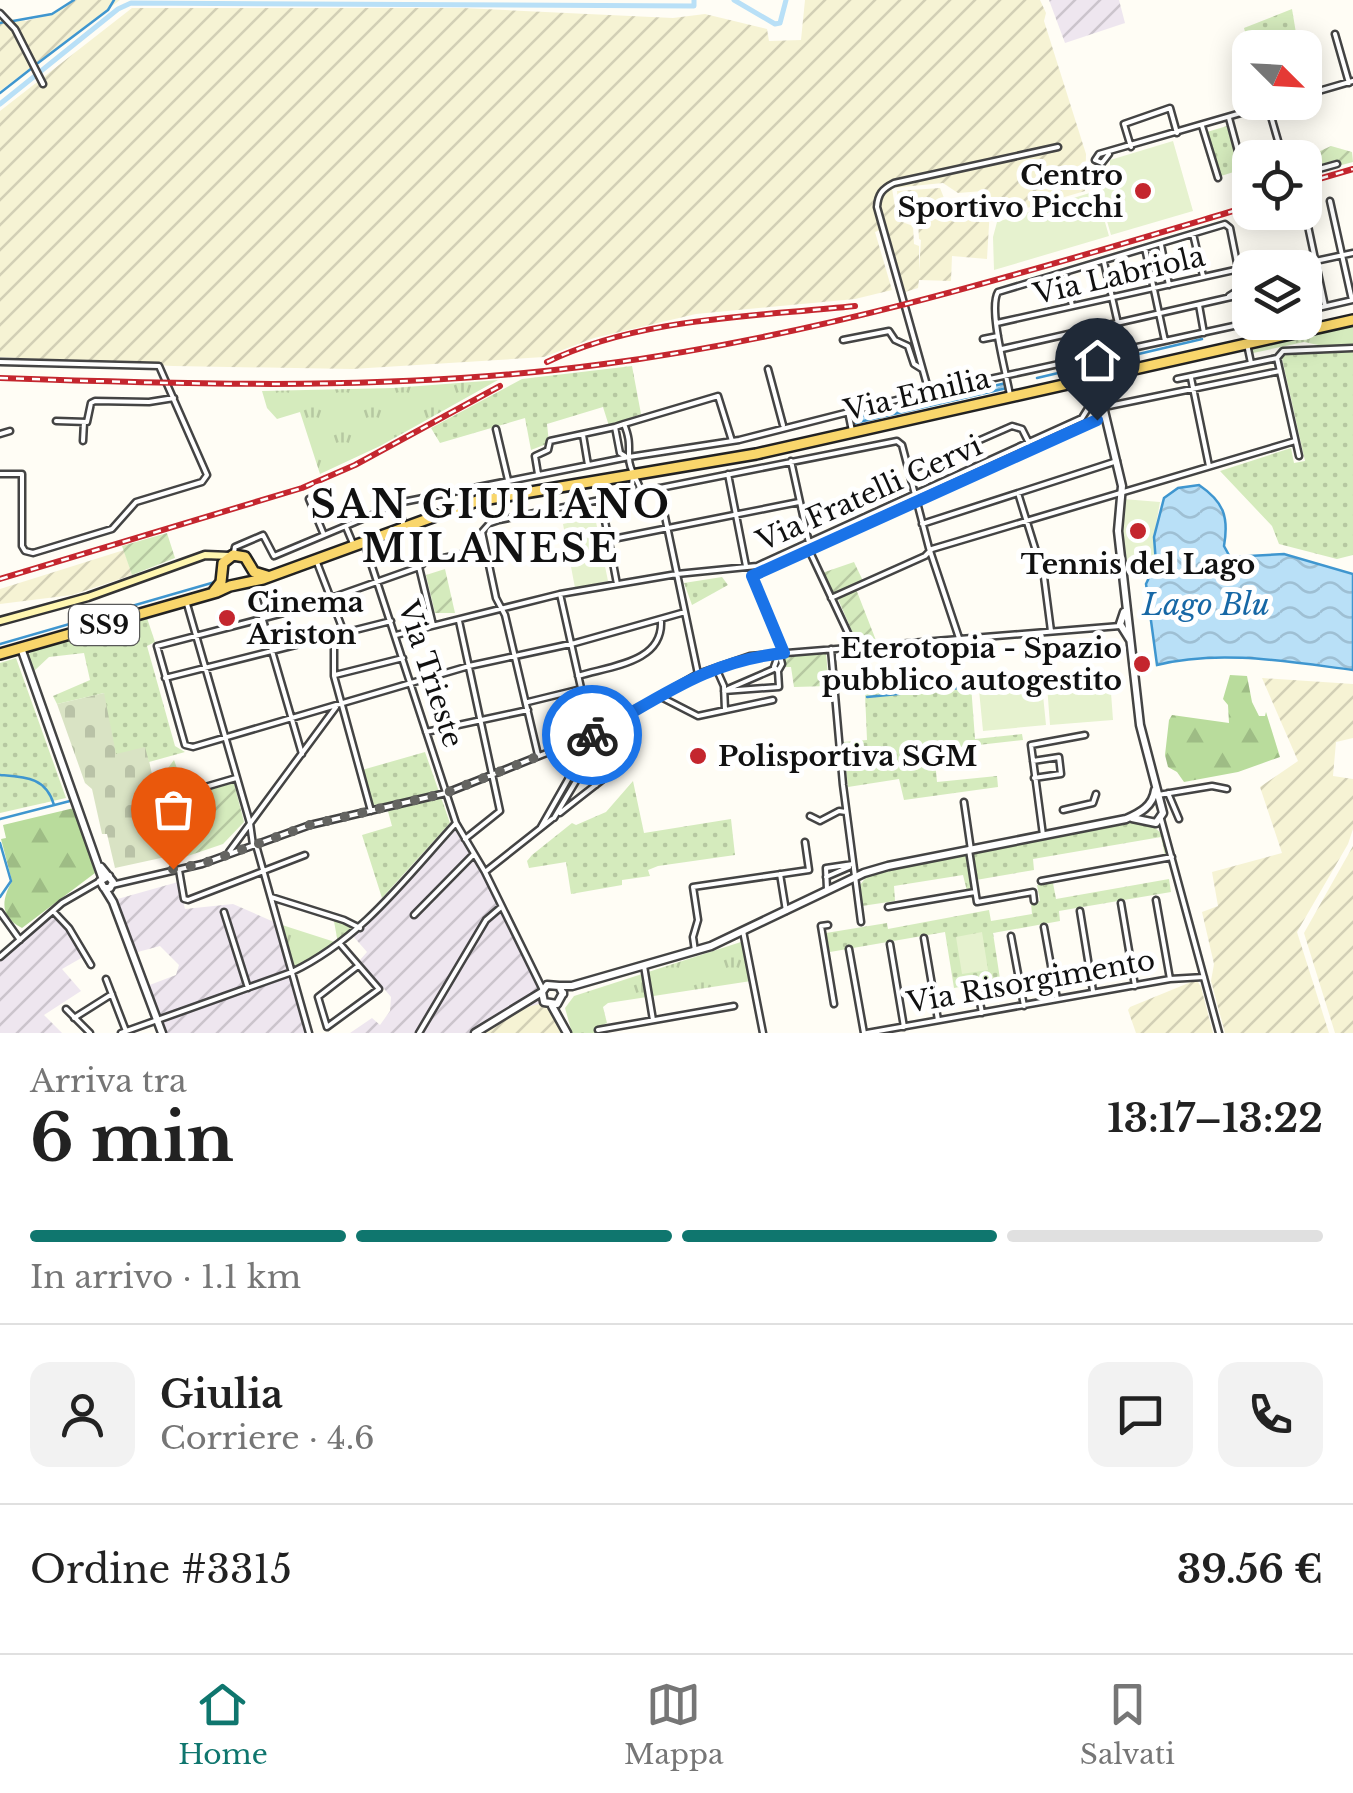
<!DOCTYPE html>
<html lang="it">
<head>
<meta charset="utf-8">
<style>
	:root { --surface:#fff; --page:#f2f2f2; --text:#222; --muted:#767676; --line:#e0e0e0; --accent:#0f766e }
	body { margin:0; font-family:"Libre Baskerville",serif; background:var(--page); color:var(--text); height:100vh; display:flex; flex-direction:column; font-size:38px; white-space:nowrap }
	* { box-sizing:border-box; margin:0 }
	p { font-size:32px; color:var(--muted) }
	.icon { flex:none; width:55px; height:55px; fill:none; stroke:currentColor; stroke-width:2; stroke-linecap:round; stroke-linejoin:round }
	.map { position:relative; height:1033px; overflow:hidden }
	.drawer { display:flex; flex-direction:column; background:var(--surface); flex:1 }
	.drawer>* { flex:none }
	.needle { width:65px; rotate:114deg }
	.fabs { position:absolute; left:1232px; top:30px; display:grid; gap:20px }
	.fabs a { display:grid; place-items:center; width:90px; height:90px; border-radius:20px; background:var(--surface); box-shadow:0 5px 25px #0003; font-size:50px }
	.pin { position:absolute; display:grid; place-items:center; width:85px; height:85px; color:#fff; margin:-102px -42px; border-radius:50% 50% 50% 0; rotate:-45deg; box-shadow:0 0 10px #0007 }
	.pin .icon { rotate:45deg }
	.courier { position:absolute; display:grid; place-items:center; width:100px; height:100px; margin:-50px; border:8px solid #1a73e8; border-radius:50%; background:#fff; color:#222; box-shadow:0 2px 12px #0007 }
	.summary em { font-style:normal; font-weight:800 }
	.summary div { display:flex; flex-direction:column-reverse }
	.summary { display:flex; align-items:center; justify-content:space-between; height:170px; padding:0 30px }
	h1 { font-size:65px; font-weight:800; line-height:75px }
	.bar { display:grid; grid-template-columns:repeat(4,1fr); gap:15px 10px; align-content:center; height:120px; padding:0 30px }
	.bar i { height:12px; border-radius:8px; background:var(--line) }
	.bar .current { background:var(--accent) }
	.bar p { grid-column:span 4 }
	.line { display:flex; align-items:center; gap:25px; padding:0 30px; border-top:2px solid var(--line) }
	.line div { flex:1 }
	.round { display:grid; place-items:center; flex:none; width:105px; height:105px; border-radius:20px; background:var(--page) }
	.menu { display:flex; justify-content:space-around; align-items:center; height:140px; border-top:2px solid var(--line); background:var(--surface); font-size:28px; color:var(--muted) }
	.menu a { display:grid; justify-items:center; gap:5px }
	.menu .current { color:var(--accent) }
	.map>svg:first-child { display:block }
	.industrial { fill:url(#industrial-furrows) }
	.farmland { fill:url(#farmland-furrows) }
	.grass { fill:url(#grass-tufts) }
	.forest { fill:url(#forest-firs) }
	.cemetery { fill:url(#cemetery-stones) }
	.park { fill:url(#park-dots) }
	.garden { fill:url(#garden-furrows) }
	.pitch { fill:#e6f2cf }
	.water { fill:url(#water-waves); stroke:#3f96cf; stroke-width:2.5 }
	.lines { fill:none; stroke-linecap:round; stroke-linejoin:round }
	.stream { stroke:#3f96cf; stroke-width:2.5 }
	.canal { stroke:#b9e0f7; stroke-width:5 }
	.minor-casing { stroke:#444; stroke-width:9 }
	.tertiary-casing { stroke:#444; stroke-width:11 }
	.secondary-casing { stroke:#333; stroke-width:11 }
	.primary-casing { stroke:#222; stroke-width:14 }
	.minor { stroke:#fff; stroke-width:4 }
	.tertiary { stroke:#fff; stroke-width:6 }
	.secondary { stroke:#fff6b0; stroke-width:6 }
	.primary { stroke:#f9d66b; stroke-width:9 }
	.rail-casing { stroke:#c4262e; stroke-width:6 }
	.rail { stroke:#fff; stroke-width:2.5; stroke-dasharray:8; stroke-linecap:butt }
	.done { stroke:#646461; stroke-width:10; stroke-dasharray:0 18 }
	.route { stroke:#1a73e8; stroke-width:12 }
	.poi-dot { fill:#c4262e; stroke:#fff; stroke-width:4 }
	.labels { text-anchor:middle; stroke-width:10; stroke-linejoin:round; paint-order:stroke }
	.shield { fill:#fff; stroke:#585858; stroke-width:2.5 }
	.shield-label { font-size:25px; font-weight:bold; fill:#111 }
	.poi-label { font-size:28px; font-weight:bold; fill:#111; stroke:#fff; text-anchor:end }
	.street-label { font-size:28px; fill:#111; stroke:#fff }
	.water-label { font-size:30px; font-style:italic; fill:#1768a6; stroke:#fff }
	.district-label { font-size:38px; font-weight:bold; letter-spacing:2.5px; fill:#111; stroke:#fff }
</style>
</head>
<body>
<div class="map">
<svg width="1353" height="1033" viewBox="0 0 1353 1033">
	<defs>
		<pattern id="industrial-furrows" width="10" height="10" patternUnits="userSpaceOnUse" patternTransform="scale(2.5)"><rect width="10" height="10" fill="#eee6ef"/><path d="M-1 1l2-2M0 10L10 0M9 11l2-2" fill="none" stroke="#cbc4cc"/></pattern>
		<pattern id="farmland-furrows" width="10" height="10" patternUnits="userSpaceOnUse" patternTransform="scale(2.5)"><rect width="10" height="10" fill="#f6f3d4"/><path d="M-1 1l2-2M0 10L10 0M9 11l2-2" fill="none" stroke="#d2cfb5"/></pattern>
		<pattern id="grass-tufts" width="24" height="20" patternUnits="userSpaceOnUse" patternTransform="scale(2.5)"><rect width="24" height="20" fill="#d5ebbd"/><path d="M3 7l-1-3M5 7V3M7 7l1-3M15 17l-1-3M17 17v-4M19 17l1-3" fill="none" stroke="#b6c8a1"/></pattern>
		<pattern id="forest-firs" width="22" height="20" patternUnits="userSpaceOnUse" patternTransform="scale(2.5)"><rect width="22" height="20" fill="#b9dc9c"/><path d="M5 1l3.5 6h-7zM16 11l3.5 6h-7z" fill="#9ebc85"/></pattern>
		<pattern id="cemetery-stones" width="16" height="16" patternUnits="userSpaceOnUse" patternTransform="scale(2.5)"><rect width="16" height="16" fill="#d9e3c4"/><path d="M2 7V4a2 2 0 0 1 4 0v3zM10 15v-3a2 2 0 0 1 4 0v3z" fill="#b9c2a7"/></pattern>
		<pattern id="park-dots" width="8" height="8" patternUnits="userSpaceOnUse" patternTransform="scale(2.5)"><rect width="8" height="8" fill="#d5ebbd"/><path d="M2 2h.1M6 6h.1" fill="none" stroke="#b6c8a1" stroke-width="1.8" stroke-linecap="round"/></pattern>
		<pattern id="garden-furrows" width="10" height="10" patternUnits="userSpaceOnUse" patternTransform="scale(2.5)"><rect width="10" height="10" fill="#d5ebbd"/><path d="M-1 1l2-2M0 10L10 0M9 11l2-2" fill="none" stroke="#b6c8a1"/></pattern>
		<pattern id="water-waves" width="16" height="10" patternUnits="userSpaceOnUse" patternTransform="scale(2.5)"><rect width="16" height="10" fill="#b9e0f7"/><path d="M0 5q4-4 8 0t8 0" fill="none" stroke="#9ebfd3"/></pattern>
	</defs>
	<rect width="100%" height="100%" fill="#fffdf5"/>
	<!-- industrial -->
	<path class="industrial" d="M1049 0H1119L1125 23 1065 43Z
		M455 825 484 873 538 979 543 1003 514 1013 483 1033H350L372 1018 380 1025 390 1011 391 997 360 960 367 952 353 936Z
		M178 882 185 909 233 904 274 922 306 1033H163L147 986 176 975 179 965 160 946 134 953 114 900Z
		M53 914 67 929 83 957 62 969 81 991 44 1015 62 1033H0V960Z"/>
	<!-- farmland -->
	<path class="farmland" d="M76 0H120L0 91V18L26 21 52 14Z
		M805 0H1040L1046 13 1044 21 1086 154 1085 191 1000 216 983 191 958 193 943 183 892 188 897 220 913 226 914 244 919 246V271L921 240 919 239 918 221 899 218 897 191 940 188 946 203 965 213 990 208 987 259 952 256 951 281 919 280 918 288 905 292 887 227 875 232 892 290 855 299 696 314 594 338 544 357 352 369 173 366 0 357V111L132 8H463L673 18 705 14 767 29 769 41 801 40Z
		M124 550 132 575 72 595 0 604V589Z
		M1262 678 1353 684V738L1336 742 1333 776 1353 779V829L1348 844 1297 932 1329 1033H1225L1211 981 1214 964 1202 912 1218 906 1212 872 1282 853 1260 787 1298 761Z
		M1353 846V1033H1335L1304 933Z
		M1191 982H1198L1201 987 1213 1033H1136L1128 1010 1130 1007Z
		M543 1003 553 1012 565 1033H483L527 1007Z"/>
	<!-- grass -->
	<path class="grass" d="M1353 326V345L1323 346 1304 342 1253 353 1252 346Z
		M498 380 380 446 320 474 300 412 277 419 267 408 262 391 393 388Z
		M333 916 357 927 339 943 294 969 282 925 338 943Z
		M744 941 751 981 608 1003 603 1007 607 1023 596 1028V1033H572L565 1008 574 996Z"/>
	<!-- forest -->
	<path class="forest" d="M1230 675 1247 676 1252 702 1259 716H1265L1266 712 1280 757 1238 772 1184 782 1177 772 1168 767 1165 755 1169 720 1172 715 1229 723 1228 705 1223 699Z
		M74 808 95 873 22 928C0 917 1 901 12 881L1 839 6 838 3 825Z"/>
	<!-- cemetery -->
	<path class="cemetery" d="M104 693 146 747 170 856 115 868 107 834H102L92 789 85 783 57 704Z"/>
	<!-- park -->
	<path class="park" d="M1292 9 1297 39 1302 47 1250 48V51L1244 28Z
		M1227 126 1240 170 1221 176 1207 132Z
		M1353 350V555L1337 559 1279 544 1272 526 1220 471 1291 448 1294 463 1305 461 1281 354Z
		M632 366 641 414 609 426 603 407 547 424 549 443 531 450 525 418 440 443 431 428 522 379Z
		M722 577 728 585 692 605 684 583Z
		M146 615 155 642 147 646 175 746 185 752 149 762 145 747 116 754 104 693 57 704 53 696 90 680 84 653 49 657 33 672 26 657C39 641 122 622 146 615Z
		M16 658 66 798 0 813V663Z
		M971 685 975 739 1022 734 1023 740 934 750 937 782 997 776 998 787 904 800 899 779 848 787 843 742 867 740 865 693Z
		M425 752 450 823 382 898 362 835 392 826 386 804 373 805 362 770Z
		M633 781 644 833 731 819 735 855 658 866 648 870 650 876 622 880V885L571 894 566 862 529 868 527 861 532 855 572 823 576 825 606 812Z
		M1136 822C1156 826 1167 832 1167 854L1165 856 1161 837 1033 859 1034 870 976 880 972 856 977 851Z
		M964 854 967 855 973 890 967 891 963 875 894 886 895 901 862 906 860 885 867 876Z
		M1169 879 1171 892 1059 911 1060 921 993 933 1000 979 954 988 945 932 830 952 826 933 887 923 888 929 989 910 991 921 1032 914 1031 903 1040 901 1037 885 1053 883 1056 899Z"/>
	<!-- garden -->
	<path class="garden" d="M1331 146 1352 152 1353 162 1338 166 1336 160 1305 169V158Z
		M167 533 175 558 132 575 122 546Z
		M854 562 863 581 832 595 822 573Z
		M445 569 455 613H435L426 575Z
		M856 589 877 643 858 645 838 599Z
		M826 653 829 686 794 687 791 667H784V656Z
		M174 760 187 796 234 783 244 822 223 844 176 860 157 775 165 772Z"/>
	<!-- pitch -->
	<path class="pitch" d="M1173 141 1193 211 1111 235 1093 172 1110 166V160Z
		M1096 191 1109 236 994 270 993 237 997 222Z
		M1123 499 1160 502 1154 536 1156 561 1124 565 1121 543Z
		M595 517 608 581 575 588 563 524Z
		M1110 679 1113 720 1050 725 1047 685Z
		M1042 685 1046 725 983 731 979 690Z
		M982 932 988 970 962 974 956 937Z"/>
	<!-- water -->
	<path class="water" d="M1006 383 1007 388 855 423 854 418Z
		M1199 485C1224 502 1229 517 1224 546L1230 557 1284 554 1353 574V670C1290 662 1219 649 1157 665L1146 584 1156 563 1154 537 1164 498 1178 488Z"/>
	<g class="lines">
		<!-- stream -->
		<path class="stream" d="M13 21 52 14 74 0
			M0 23 4 22
			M38 63 108 10 114 0
			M0 93 32 68
			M1037 378 1202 339
			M0 644 215 582
			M867 697 1117 673
			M0 775C25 777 46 777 54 805
			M0 819 70 801
			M0 843 11 881 0 897"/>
		<!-- canal -->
		<path class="canal" d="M734 0 775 24 780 23 786 0
			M0 104 118 9 131 3 694 6V0"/>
		<!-- minor casing -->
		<g class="minor-casing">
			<path id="minor" d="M0 13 15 29 43 84
				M1335 34 1349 83
				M1305 95 1353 81
				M1268 106 1283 158
				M1229 118 1243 170
				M1202 126 1218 178
				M1131 147 1124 124 1170 108 1177 133
				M1095 160 1099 154 1279 102
				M1095 160 1102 163 1109 154
				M1305 173 1337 164
				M1330 201 1352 300
				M1305 212 1325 306
				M1193 234 1203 276
				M1161 245 1169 285
				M1145 248 1165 341
				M1104 262 1124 350
				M1306 263 1353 253
				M1065 272 1072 306
				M1248 285 1243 289 1250 322
				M1229 296 1246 285
				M1199 305 1204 333
				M1305 311 1353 300
				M997 323 1293 257 1306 263
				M1079 332 1084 357
				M983 339 998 336
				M843 340 889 331 895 340 908 346 914 364 922 369
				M1247 344 1251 363
				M1002 349 1240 295 1244 298
				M1277 358 1283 351 1353 348
				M0 362 159 366 207 475 202 482 136 502 112 529 33 553 25 551 22 546V474H0
				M768 369 783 425
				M1191 378 1209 466
				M1177 379 1277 358 1299 456
				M929 392 877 207C878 194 882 189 894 183L1058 147
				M1010 395C1006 372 988 309 998 292L1225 224 1230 228 1238 268
				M1104 407 1280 371
				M848 411 852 431
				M56 421 87 422 91 403 95 401 149 402 174 398
				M624 424 718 396 732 441
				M496 429 508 480
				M0 434 10 431
				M583 435 588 465
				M83 441 84 422
				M625 456 620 453 615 427 624 424C630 439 629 444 629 458 629 472 639 480 641 492
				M791 461 809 543
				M909 471 1012 426 1022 429 1030 445
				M538 474 535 456 548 450 550 441 615 427
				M728 474 746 566
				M659 488 698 674
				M1018 493 1044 577 1051 631
				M631 494 633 476
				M309 499 324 535
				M601 500 617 584
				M398 503 404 527
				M922 524 1117 461
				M346 527 354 546
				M608 540 799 502
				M364 542 456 823 485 872 543 990
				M485 549 425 562 419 567 303 608 157 646 185 745 193 747 469 666 575 643 685 612
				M234 552 235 547 263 535 274 556 403 502 629 457 739 440 916 395 1252 322
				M810 552 855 648
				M316 560 343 630
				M419 567 433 625
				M256 596 302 754
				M831 598 925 556 932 549 1295 441
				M187 604 250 823 253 845
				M459 621 500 811 465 839
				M396 635 560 594 677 574 757 566 1082 418 1097 394
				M334 636V676L371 811
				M831 649 843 785 861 922
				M779 653 774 667 778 671 782 664 780 656
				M784 653 752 576 1104 416
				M716 668 724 686 725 710
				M335 675 403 658
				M578 676C610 666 663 663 661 621
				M165 678 391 621
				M728 689 774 669
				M724 691 779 687 778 671
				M659 696 698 716 773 700
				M528 702 581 689
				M426 732 528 710
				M538 755 505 615 496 598 482 532 490 523 499 520 897 441 902 445 929 548 959 638
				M1033 761 1059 757 1061 774 1034 778
				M188 792 236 778
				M1168 793 1179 819
				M1158 795 1212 786 1227 789
				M964 802 971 850
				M1063 810 1093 803 1096 794
				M560 813C580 797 601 781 621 765L622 760 615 753 608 754 594 777 596 785
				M810 816 820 821 839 811 846 812
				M554 818 591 756 594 746 560 594
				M1161 819 1219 1033
				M541 827 591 739
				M1043 835 1031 745 1085 735
				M256 845 309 1033
				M969 850 977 902 1033 892 1034 901
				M229 852 336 707
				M179 870 184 899 188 900 305 855
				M485 872 552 819
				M780 874 786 911
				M826 877 849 867
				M1041 881 1172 857
				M112 885 202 864 310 825 446 793 592 735 698 674 750 656 1120 626
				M827 889 826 868 853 864
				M271 897 344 920 360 928
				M1156 900 1170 979
				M1121 903 1135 986
				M888 907 975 892
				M53 911 69 928 91 965
				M1080 911 1093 991
				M0 912 20 940
				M224 912 248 988
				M414 915 474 854
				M828 925 821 926 834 1004
				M1044 927 1057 999
				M743 931 763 1033
				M1011 936 1024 1006
				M924 938 938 1020
				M890 944 904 1027
				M341 945 379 989 327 1027 318 997 358 966
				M849 949 864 1033
				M695 951 693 937 698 920 693 887 809 870 805 842
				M0 957 62 903 100 881
				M644 966 653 1020
				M106 979 126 1031
				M977 986 982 1013
				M66 1009 90 1033
				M74 1018 112 994
				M598 1030 734 1006
				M121 1033 292 972C361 939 405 879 456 823
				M419 1033 486 920 500 908
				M867 1033 1170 979 1204 977"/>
		</g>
		<!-- tertiary casing -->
		<g class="tertiary-casing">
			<path id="tertiary" d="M1096 377 1122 486 1118 531 1140 725 1163 813 1156 823 1132 818
				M1124 612 1120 624 1130 640
				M21 648 102 877
				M101 867 113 882 110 888H104L100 881 109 876
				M105 889 113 902 162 1033
				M559 986H572L711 946 864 873 888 866 1126 819C1140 813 1153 806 1155 790
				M544 1002 542 992 547 985 559 986 563 994
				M544 1002 557 1004 563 993
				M552 1006 567 1033
				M475 1033 542 992"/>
		</g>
		<!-- secondary casing -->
		<g class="secondary-casing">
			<path id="secondary" d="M0 621 88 597 205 555 230 556"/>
		</g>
		<!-- primary casing -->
		<g class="primary-casing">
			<path id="primary" d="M214 591 221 582 223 563 233 555 245 557 254 572 267 576
				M0 654 217 592 230 586 263 579 477 501 756 454 1353 320"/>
		</g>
		<!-- minor -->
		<use href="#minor" class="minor"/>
		<!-- tertiary -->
		<use href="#tertiary" class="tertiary"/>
		<!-- secondary -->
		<use href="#secondary" class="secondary"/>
		<!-- primary -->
		<use href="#primary" class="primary"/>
		<!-- rail casing -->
		<g class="rail-casing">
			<path id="rail" d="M1305 183 1353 169
				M547 362C641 317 753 317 855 306
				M0 378C202 385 403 391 604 364 825 335 1037 269 1250 206
				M0 579 302 488 355 465 500 386"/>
		</g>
		<!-- rail -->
		<use href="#rail" class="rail"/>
	</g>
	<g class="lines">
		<!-- done -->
		<path class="done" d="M173 869 202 864 310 825 446 793 592 735"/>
		<!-- route -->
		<path class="route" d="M592 735C659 699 705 661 784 653L752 576 1097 420"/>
	</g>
	<!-- markers -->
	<g class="poi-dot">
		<circle cx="1143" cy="191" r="10"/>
		<circle cx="1138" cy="531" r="10"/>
		<circle cx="227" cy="618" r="10"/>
		<circle cx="1142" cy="664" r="10"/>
		<circle cx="698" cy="756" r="10"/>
	</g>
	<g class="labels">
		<!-- shield labels -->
		<rect class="shield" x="69" y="605" width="70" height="40" rx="8"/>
		<g class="shield-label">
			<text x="104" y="634">SS9</text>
		</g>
		<!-- poi labels -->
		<g class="poi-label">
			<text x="1123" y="185">Centro<tspan x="1123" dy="32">Sportivo Picchi</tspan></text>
			<text x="1138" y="574" text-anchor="middle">Tennis del Lago</text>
			<text x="247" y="612" text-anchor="start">Cinema<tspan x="247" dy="32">Ariston</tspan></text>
			<text x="1122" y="658">Eterotopia - Spazio<tspan x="1122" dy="32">pubblico autogestito</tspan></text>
			<text x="718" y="766" text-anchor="start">Polisportiva SGM</text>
		</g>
		<!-- street labels -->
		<g class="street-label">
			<text transform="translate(1119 275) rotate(-13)" y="10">Via Labriola</text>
			<text transform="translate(917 394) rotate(-13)" y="10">Via Emilia</text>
			<text transform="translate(869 493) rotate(-24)" y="10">Via Fratelli Cervi</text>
			<text transform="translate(431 674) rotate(72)" y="10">Via Trieste</text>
			<text transform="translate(1031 981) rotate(-10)" y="10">Via Risorgimento</text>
		</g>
		<!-- water labels -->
		<g class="water-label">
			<text x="1206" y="615">Lago Blu</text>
		</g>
		<!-- district labels -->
		<g class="district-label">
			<text x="491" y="518">SAN GIULIANO<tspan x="491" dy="44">MILANESE</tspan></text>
		</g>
	</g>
</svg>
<div class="fabs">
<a><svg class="needle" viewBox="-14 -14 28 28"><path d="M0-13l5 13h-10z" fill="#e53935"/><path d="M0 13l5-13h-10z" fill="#767676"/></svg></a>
<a><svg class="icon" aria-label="locate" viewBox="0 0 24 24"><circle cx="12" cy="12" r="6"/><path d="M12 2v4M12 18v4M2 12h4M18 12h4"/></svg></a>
<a><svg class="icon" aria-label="layers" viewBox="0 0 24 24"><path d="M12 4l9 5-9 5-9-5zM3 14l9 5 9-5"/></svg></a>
</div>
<div class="pin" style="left:173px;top:869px;background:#ea580c"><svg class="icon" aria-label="bag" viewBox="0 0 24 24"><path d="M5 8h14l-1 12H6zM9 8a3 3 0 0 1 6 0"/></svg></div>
<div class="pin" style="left:1097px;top:420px;background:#1f2937"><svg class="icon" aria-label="home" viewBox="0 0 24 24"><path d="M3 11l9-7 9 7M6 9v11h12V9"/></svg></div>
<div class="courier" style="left:592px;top:735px"><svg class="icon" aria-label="bike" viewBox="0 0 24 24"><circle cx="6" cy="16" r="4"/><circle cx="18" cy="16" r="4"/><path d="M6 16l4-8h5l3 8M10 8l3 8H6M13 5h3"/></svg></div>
</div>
<section class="drawer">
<div class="summary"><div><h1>6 min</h1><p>Arriva tra</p></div><em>13:17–13:22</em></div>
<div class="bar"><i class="current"></i><i class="current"></i><i class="current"></i><i></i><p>In arrivo · 1.1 km</p></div>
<div class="line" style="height:180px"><a class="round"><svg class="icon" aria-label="person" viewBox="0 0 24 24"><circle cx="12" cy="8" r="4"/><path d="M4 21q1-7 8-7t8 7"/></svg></a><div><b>Giulia</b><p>Corriere · 4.6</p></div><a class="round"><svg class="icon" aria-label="chat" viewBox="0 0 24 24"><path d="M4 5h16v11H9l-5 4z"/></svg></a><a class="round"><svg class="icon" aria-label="phone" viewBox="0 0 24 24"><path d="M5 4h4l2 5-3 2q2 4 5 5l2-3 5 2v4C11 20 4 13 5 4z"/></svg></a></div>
<div class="line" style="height:130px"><div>Ordine #3315</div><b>39.56 €</b></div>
</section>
<nav class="menu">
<a class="current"><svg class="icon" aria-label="home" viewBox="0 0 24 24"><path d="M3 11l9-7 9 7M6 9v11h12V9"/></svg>Home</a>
<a><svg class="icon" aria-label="map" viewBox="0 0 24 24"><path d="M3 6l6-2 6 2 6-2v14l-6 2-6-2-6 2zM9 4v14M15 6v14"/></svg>Mappa</a>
<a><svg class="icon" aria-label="saved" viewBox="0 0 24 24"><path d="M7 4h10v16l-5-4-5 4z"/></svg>Salvati</a>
</nav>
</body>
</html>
